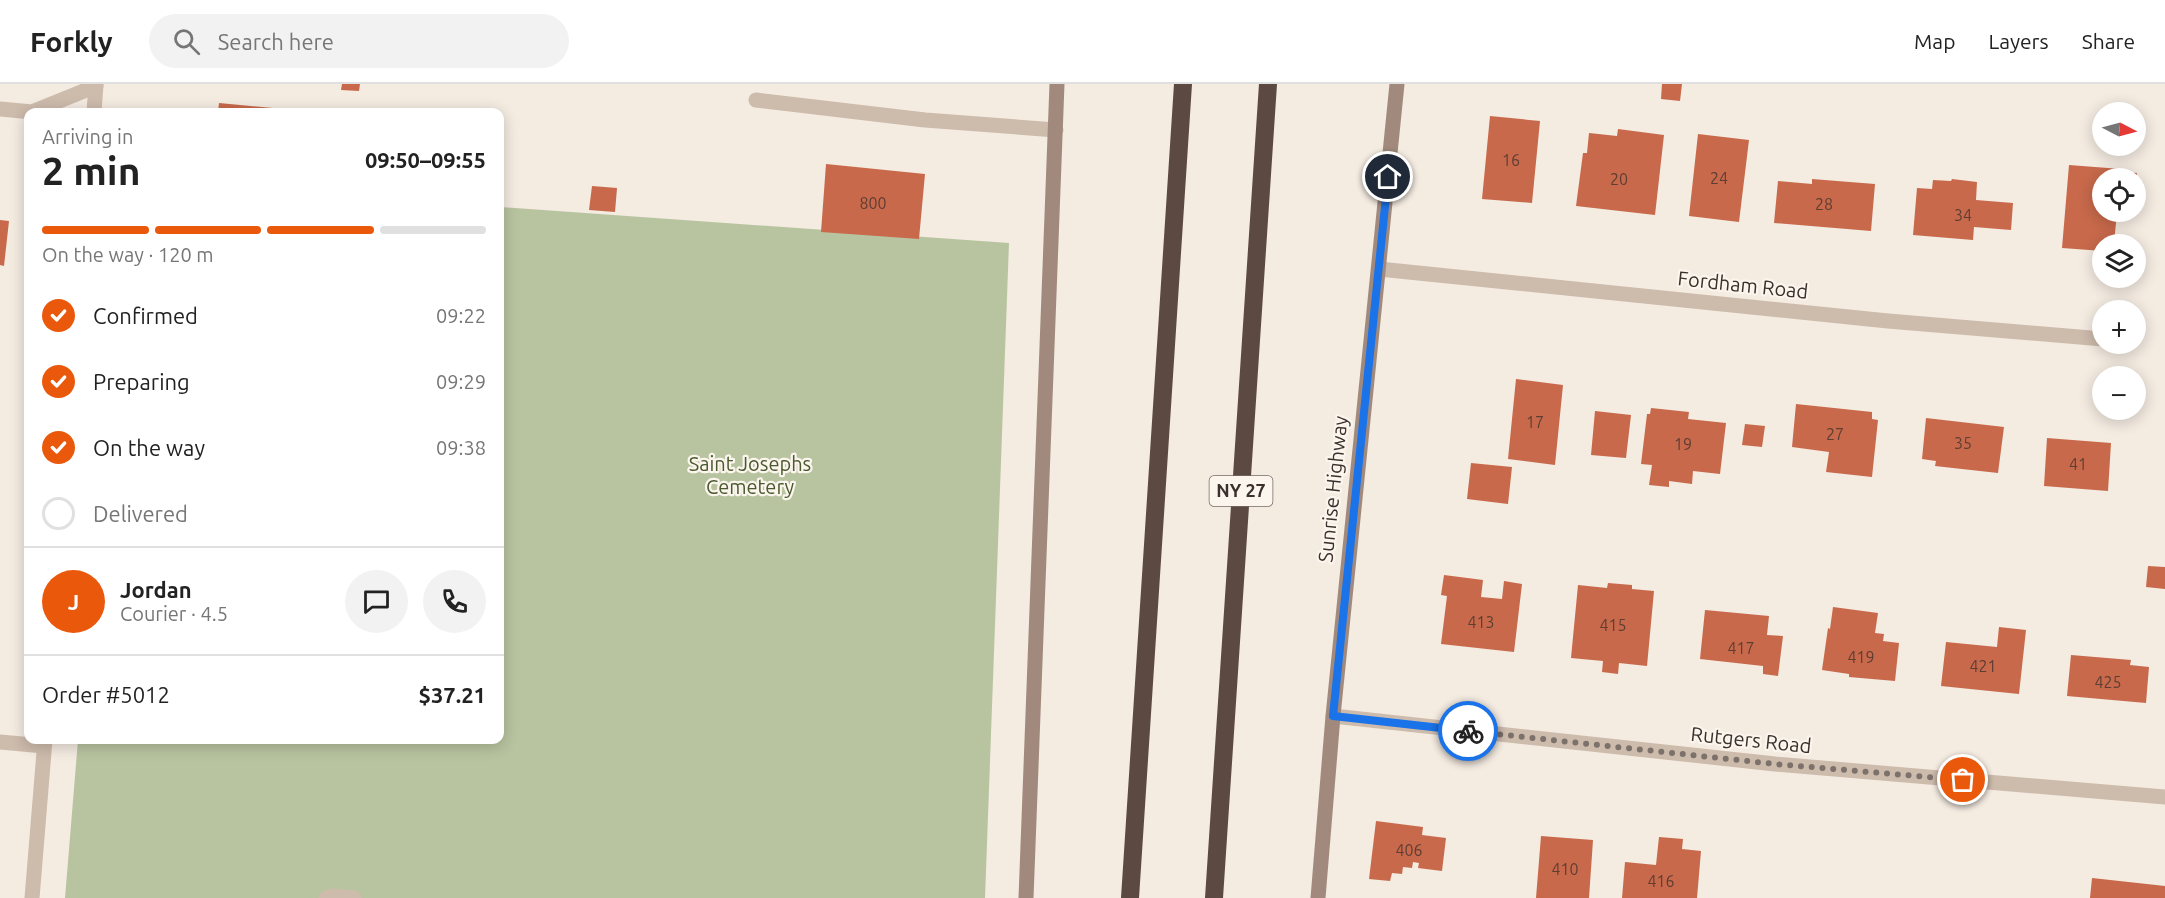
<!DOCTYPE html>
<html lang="en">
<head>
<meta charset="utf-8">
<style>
	:root { --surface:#fff; --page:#f2f2f2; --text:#222; --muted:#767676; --line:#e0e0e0; --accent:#ea580c }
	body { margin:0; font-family:Ubuntu,sans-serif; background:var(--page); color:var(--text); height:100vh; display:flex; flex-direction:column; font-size:22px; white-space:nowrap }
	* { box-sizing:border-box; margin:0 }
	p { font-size:20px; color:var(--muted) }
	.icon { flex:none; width:33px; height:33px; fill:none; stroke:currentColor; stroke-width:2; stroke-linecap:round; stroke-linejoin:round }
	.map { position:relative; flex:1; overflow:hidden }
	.panel { position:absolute; left:24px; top:24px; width:480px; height:636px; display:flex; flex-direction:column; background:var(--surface); border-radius:12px; box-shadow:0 3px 15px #0003 }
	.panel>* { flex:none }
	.needle { width:39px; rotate:96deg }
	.fabs { position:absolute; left:2092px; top:18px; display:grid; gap:12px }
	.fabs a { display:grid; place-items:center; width:54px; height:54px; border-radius:50%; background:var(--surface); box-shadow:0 3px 15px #0003; font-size:30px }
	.pin { position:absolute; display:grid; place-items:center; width:51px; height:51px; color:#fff; margin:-26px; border:3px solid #fff; border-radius:50%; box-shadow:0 2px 6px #0007 }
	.courier { position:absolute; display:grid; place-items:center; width:60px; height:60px; margin:-30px; border:4px solid #1a73e8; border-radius:50%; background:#fff; color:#222; box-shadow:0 2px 8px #0007 }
	.summary em { font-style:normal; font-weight:700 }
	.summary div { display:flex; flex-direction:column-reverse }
	.summary { display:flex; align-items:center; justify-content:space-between; height:102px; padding:0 18px }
	h1 { font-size:39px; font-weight:700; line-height:45px }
	.bar { display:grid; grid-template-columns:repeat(4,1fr); gap:9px 6px; align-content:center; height:72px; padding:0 18px }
	.bar i { height:8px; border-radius:4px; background:var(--line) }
	.bar .selected { background:var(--accent) }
	.bar p { grid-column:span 4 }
	.line { display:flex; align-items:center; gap:15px; padding:0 18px; border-top:2px solid var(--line) }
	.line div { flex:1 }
	.round { display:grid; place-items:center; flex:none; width:63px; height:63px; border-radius:32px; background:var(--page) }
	ol { padding:0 18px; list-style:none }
	li { display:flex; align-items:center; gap:18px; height:66px }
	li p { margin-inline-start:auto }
	li .icon { padding:6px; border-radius:50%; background:var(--accent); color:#fff; stroke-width:4 }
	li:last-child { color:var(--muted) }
	li i { width:33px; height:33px; border:3px solid var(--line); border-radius:50% }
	header { display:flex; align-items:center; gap:36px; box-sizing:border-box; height:84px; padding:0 30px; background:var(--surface); border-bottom:2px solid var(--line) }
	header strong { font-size:28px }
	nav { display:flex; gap:33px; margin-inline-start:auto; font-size:21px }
	.search { width:420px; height:54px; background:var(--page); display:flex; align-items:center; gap:15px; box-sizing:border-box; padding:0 21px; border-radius:33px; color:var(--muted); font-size:22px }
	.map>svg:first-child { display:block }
	.green { fill:#b8c4a0 }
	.building { fill:#c8694b }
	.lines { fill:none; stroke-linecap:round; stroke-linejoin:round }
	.service { stroke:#cdbbac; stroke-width:15 }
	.minor { stroke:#cdbbac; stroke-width:15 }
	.tertiary { stroke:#cdbbac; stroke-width:15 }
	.secondary { stroke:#a18a7d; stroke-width:15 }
	.motorway { stroke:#5c4a42; stroke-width:18 }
	.done { stroke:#7c716b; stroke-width:6; stroke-dasharray:0 10.8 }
	.route { stroke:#1a73e8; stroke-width:8 }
	.labels { text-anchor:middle; stroke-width:4.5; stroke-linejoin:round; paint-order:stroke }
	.number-label { font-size:16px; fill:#5e3e33 }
	.shield { fill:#fbf5ee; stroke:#756b66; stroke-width:1.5 }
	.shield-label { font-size:18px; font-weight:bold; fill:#3b302b }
	.street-label { font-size:20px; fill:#3b302b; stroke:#fbf5ee }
	.park-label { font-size:20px; fill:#4a5a2e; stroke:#fbf5ee }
</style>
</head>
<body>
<header>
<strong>Forkly</strong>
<div class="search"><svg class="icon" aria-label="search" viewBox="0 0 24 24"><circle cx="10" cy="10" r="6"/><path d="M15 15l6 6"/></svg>Search here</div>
<nav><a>Map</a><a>Layers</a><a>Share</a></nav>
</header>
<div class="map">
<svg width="2165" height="814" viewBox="0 0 2165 814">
	<rect width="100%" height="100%" fill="#f4ebe1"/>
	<!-- green -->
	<path class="green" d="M500 123 1009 159 985 814H65L78 656H500Z"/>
	<!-- building -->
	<path class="building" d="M342 0H360L359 7 341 6Z
		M1662 0H1682L1680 17 1661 15Z
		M219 19 273 24V28H218Z
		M1490 32 1540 37 1532 119 1482 115Z
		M1618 45 1664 51 1655 131 1576 122 1583 69H1587L1589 49 1617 52Z
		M1698 50 1749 56 1739 138 1689 132Z
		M826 80 925 90 919 155 821 148Z
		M2069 81 2121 85 2120 88 2137 89 2136 94H2103V128H2117L2114 160H2103V167L2062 164Z
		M1812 95 1875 100 1871 147 1774 139 1778 97 1812 100Z
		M1952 95 1977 98 1976 116 2013 119 2011 146 1974 143 1973 156 1913 151 1917 104 1932 105 1933 96 1951 97Z
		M592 102 617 104 615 128 589 126Z
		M0 136 9 137 4 182 0 181Z
		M1516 295 1563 301 1555 381 1508 375Z
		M1796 320 1872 328V335L1878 336 1872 393 1826 388 1829 368 1792 363Z
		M1651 324 1689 328 1688 335 1726 339 1720 390 1693 387 1692 400 1669 397V403L1649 401 1652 381 1641 380 1647 330H1650Z
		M1595 327 1631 331 1626 374 1591 371Z
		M1926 334 2004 343 1998 389 1935 382 1936 377 1922 375Z
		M1745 340 1765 342 1762 363 1742 361Z
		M2047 354 2111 359 2108 407 2044 402Z
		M1471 379 1512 383 1508 420 1467 415Z
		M2148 482 2165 483V505L2146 503Z
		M1444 491 1483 496 1481 513 1502 515 1504 497 1522 500 1514 568 1441 560 1447 512 1441 511Z
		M1608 499 1632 501V505L1654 507 1647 582 1619 579 1618 590 1602 588 1603 577 1571 574 1578 501 1607 504Z
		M1833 523 1878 529 1875 549 1884 550 1883 557 1899 559 1895 597 1849 593V590L1822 586 1828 544 1830 545Z
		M1705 526 1769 532 1767 551 1783 552 1778 592 1763 590V582L1700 575Z
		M1999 543 2026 546 2019 610 1941 602 1946 558 1997 563Z
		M2071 571 2131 576 2130 581 2149 583 2146 619 2067 612Z
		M1376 737 1423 743 1422 751 1446 754 1442 787 1418 784 1419 779 1413 778 1412 784 1403 783 1402 790 1392 789 1390 797 1369 795Z
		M1541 752 1593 756 1589 814H1536Z
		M1659 753 1683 755 1682 765 1701 767 1697 814H1622L1625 778 1656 781Z
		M2092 794 2165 802V814H2090Z"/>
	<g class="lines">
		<!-- service -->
		<path class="service" d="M756 16 925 36 1056 46
			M326 814 332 812 354 814"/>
		<!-- minor -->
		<path class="minor" d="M0 25 32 28 96 2
			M1379 185 1888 237 2103 255
			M1333 632 1775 680 2165 713
			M0 658 44 662"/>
		<!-- tertiary -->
		<path class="tertiary" d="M94 28 96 0
			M32 814 45 656"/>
		<!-- secondary -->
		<path class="secondary" d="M1026 814 1057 0
			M1318 814 1333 632 1397 0"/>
		<!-- motorway -->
		<path class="motorway" d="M1130 814 1183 0
			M1214 814 1268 0"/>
	</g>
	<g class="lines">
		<!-- done -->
		<path class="done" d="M1468 647 1775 680 1963 696"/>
		<!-- route -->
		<path class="route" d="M1388 93 1333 632 1468 647"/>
	</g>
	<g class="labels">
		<!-- number labels -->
		<g class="number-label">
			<text x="1511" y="82">16</text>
			<text x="1719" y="100">24</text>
			<text x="1619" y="101">20</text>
			<text x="873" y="125">800</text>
			<text x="1824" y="126">28</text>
			<text x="1963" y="137">34</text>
			<text x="1535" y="344">17</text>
			<text x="1835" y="356">27</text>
			<text x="1963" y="365">35</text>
			<text x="1683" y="366">19</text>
			<text x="2078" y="386">41</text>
			<text x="1481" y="544">413</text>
			<text x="1613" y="547">415</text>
			<text x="1741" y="570">417</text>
			<text x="1861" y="579">419</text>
			<text x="1983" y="588">421</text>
			<text x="2108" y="604">425</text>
			<text x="1409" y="772">406</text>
			<text x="1565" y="791">410</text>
			<text x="1661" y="803">416</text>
		</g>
		<!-- shield labels -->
		<rect class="shield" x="1209.5" y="392" width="63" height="30" rx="4.5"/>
		<g class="shield-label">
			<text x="1241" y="413">NY 27</text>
		</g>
		<!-- street labels -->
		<g class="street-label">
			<text transform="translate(1743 201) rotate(6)" y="7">Fordham Road</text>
			<text transform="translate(1333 405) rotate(-84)" y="7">Sunrise Highway</text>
			<text transform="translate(1751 656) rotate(6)" y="7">Rutgers Road</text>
		</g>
		<!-- park labels -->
		<g class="park-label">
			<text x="750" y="387">Saint Josephs<tspan x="750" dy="23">Cemetery</tspan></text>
		</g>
	</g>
</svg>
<div class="fabs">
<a><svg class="needle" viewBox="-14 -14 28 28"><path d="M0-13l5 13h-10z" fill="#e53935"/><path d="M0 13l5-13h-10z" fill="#767676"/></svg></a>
<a><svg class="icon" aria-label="locate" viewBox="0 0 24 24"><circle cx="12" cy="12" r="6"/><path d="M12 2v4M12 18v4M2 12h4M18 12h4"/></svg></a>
<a><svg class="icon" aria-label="layers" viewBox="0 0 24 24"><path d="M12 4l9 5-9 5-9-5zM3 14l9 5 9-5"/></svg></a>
<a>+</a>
<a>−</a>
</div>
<div class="pin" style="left:1963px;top:696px;background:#ea580c"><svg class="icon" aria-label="bag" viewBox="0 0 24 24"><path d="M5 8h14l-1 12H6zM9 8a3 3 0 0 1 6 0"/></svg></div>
<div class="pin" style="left:1388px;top:93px;background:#1f2937"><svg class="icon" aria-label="home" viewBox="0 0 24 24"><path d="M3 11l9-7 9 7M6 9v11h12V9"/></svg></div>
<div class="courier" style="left:1468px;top:647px"><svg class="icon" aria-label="bike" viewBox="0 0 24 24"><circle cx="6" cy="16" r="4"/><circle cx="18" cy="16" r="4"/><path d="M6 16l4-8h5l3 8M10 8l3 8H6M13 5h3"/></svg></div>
<section class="panel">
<div class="summary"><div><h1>2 min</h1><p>Arriving in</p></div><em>09:50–09:55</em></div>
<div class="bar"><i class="selected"></i><i class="selected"></i><i class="selected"></i><i></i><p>On the way · 120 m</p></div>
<ol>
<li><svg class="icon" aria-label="check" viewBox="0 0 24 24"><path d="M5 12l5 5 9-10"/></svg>Confirmed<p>09:22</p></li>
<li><svg class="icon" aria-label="check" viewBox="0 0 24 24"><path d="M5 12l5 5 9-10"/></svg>Preparing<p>09:29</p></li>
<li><svg class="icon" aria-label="check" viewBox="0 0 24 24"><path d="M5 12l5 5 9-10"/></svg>On the way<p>09:38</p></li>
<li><i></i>Delivered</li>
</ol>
<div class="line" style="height:108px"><b class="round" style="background:var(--accent);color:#fff">J</b><div><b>Jordan</b><p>Courier · 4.5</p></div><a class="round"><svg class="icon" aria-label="chat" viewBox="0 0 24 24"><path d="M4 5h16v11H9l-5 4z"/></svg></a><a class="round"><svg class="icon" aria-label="phone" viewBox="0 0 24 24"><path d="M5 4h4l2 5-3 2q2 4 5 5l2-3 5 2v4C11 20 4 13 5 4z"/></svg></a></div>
<div class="line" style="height:78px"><div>Order #5012</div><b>$37.21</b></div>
</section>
</div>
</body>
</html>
